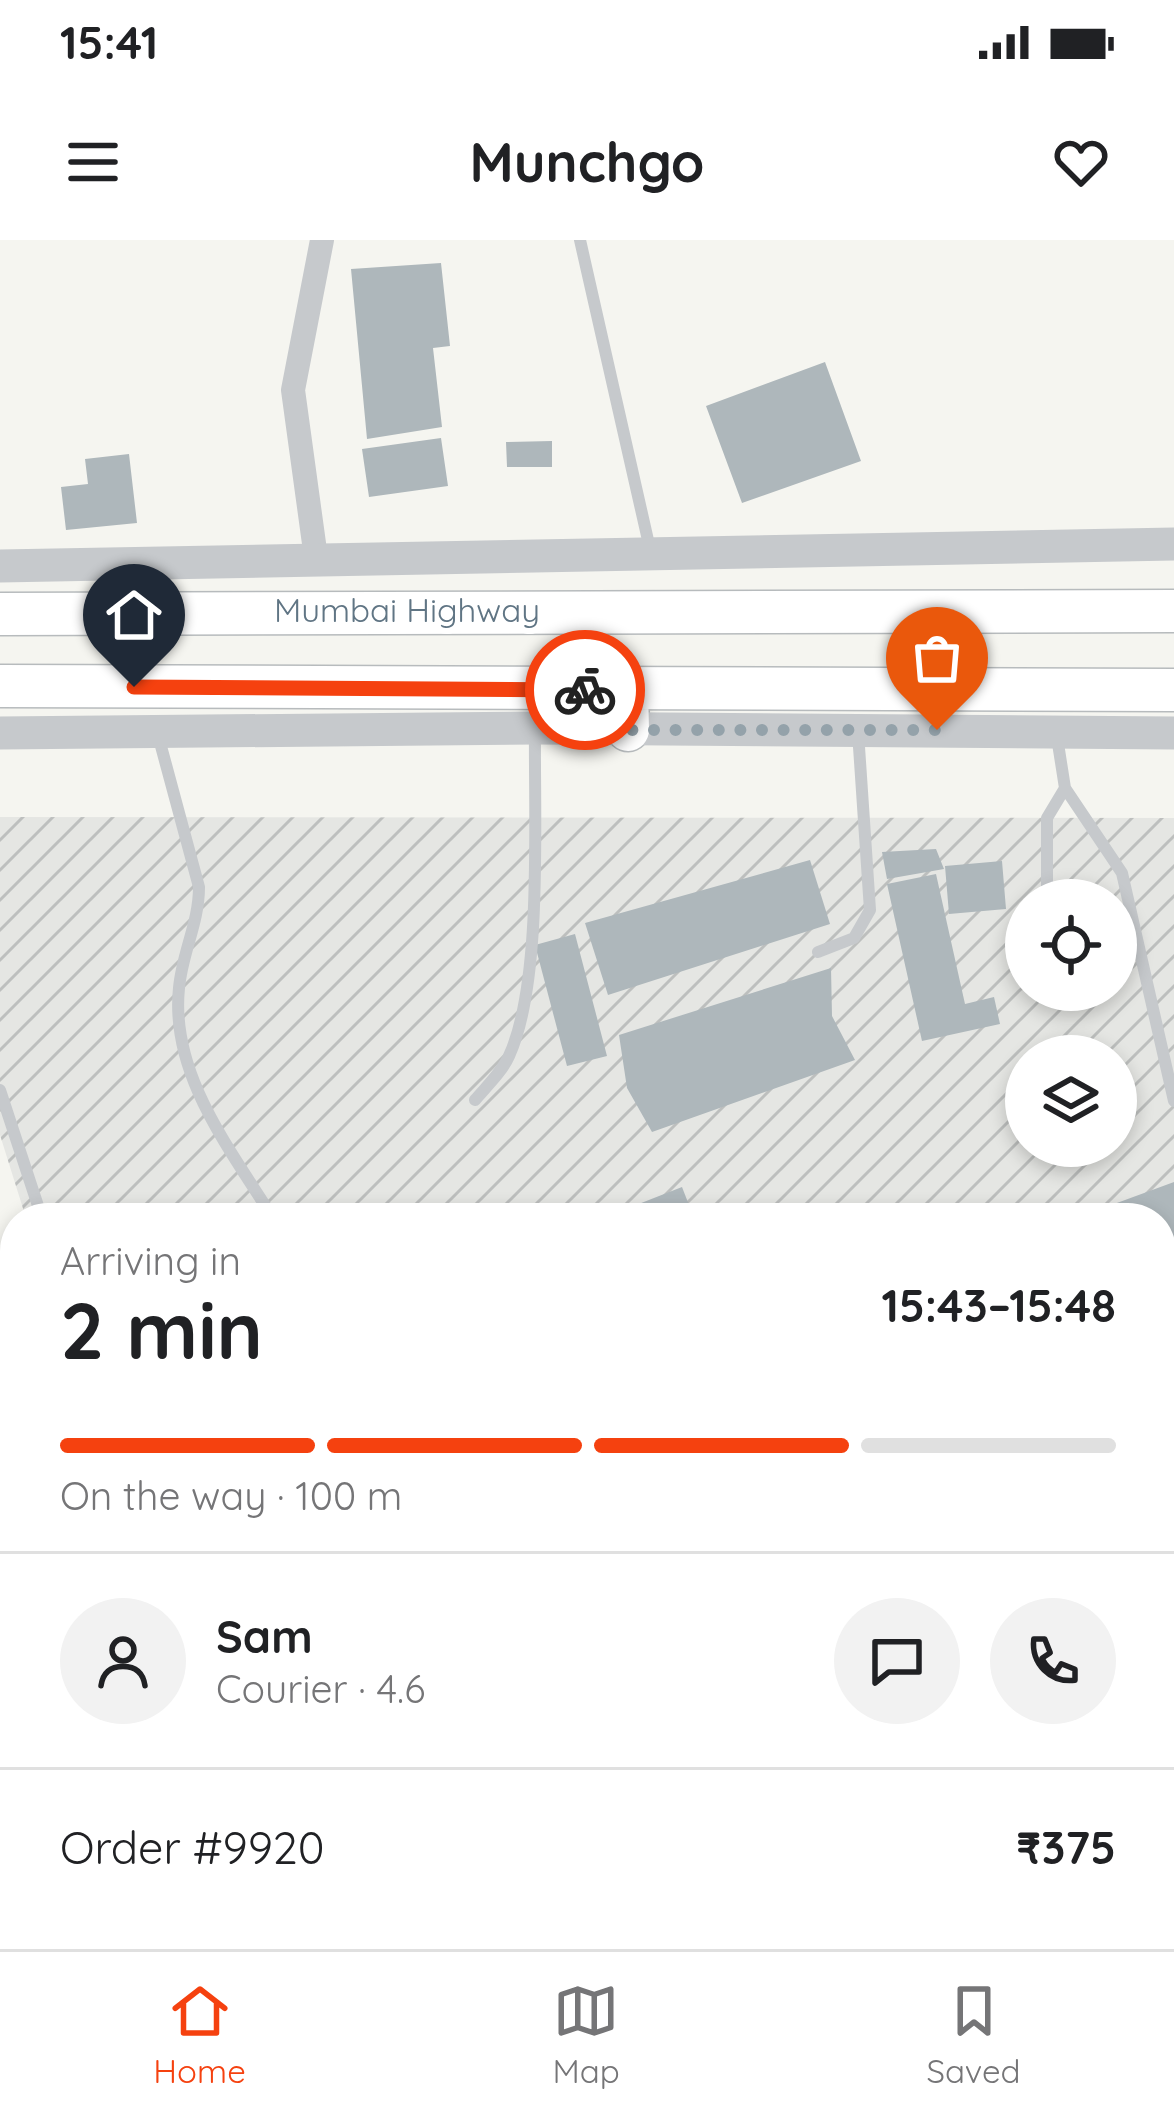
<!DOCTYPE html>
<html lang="en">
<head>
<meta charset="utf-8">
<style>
	:root { --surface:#fff; --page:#f2f2f2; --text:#202124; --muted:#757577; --line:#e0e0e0; --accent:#f5410f }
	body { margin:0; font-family:Quicksand,sans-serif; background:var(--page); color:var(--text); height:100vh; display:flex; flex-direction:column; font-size:45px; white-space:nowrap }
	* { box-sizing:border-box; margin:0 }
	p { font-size:39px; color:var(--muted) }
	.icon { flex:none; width:66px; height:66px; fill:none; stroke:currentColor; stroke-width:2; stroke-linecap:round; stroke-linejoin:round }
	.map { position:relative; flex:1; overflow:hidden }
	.drawer { position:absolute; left:0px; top:963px; width:1176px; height:747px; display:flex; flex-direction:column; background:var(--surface); border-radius:48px 48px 0 0; box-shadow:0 6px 18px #0003 }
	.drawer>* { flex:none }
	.fabs { position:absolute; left:1005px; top:639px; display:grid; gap:24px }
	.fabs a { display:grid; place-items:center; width:132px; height:132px; border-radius:50%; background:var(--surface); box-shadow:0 6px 18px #0003; font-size:60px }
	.pin { position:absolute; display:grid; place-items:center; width:102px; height:102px; color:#fff; margin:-123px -51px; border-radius:50% 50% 50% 0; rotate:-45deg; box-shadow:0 0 12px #0007 }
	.pin .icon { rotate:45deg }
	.courier { position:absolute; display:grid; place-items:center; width:120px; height:120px; margin:-60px; border:9px solid #f5410f; border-radius:50%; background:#fff; color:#222; box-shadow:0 3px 15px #0007 }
	.overview em { font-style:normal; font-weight:700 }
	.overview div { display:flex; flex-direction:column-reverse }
	.overview { display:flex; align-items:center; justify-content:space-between; height:204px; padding:0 60px }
	h1 { font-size:78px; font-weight:700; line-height:90px }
	.bar { display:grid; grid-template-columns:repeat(4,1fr); gap:18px 12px; align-content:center; height:144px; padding:0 60px }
	.bar i { height:15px; border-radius:9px; background:var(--line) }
	.bar .on { background:var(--accent) }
	.bar p { grid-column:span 4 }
	.line { display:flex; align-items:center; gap:30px; padding:0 60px; border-top:3px solid var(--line) }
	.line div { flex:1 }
	.round { display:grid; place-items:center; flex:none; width:126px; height:126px; border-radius:63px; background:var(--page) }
	.status { display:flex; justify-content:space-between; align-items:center; height:84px; padding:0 60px; background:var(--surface); direction:ltr }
	.status svg { height:33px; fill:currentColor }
	header { display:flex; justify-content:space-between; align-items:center; height:156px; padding:0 60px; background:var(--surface); font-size:54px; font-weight:700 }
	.tabs { display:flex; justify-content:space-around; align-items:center; height:168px; border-top:3px solid var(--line); background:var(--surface); font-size:33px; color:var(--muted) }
	.tabs a { display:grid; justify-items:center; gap:6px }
	.tabs .on { color:var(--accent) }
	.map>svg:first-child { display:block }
	.industrial { fill:url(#industrial-furrows); fill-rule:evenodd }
	.building { fill:#aeb7bb }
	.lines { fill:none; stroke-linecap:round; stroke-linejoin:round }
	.trunk-casing { stroke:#b7bbbd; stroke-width:45 }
	.service { stroke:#c6c9cc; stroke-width:12 }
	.minor { stroke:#c6c9cc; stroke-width:24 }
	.tertiary { stroke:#c6c9cc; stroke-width:33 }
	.trunk { stroke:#fff; stroke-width:42 }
	.done { stroke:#94a2aa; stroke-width:12; stroke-dasharray:0 21.6 }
	.route { stroke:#f5410f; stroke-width:15 }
	.labels { text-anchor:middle; stroke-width:12; stroke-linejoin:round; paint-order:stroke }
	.street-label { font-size:33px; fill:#607584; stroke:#fff }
</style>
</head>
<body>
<div class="status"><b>15:41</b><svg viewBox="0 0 49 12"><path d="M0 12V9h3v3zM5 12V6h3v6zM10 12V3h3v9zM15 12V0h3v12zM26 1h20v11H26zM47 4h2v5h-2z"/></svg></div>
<header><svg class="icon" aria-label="menu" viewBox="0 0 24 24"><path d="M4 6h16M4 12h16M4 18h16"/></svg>Munchgo<svg class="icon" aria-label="heart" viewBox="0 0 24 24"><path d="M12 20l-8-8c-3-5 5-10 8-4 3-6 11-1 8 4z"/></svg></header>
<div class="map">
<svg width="1174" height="1709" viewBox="0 0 1174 1709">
	<defs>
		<pattern id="industrial-furrows" width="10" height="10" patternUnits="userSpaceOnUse" patternTransform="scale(3)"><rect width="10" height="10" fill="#e5e6e3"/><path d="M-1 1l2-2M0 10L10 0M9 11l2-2" fill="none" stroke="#bdbfbe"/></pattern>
	</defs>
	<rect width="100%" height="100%" fill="#f5f5f0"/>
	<!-- industrial -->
	<path class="industrial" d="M0 577 1174 578V1359L1161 1367V978H26L0 895ZM1026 660H1116V750H1026ZM1026 816H1116V906H1026Z
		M30 1695H242L218 1709H45Z"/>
	<!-- building -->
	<path class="building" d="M441 23 450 106 433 108 442 187 367 199 351 29Z
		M825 122 861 221 742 263 706 166Z
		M441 198 448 246 369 257 362 209Z
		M552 201V227H507L506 202Z
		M129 214 137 283 66 290 61 247 88 244 85 219Z
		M936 609 944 629 887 639 882 612Z
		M810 620 830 684 608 755 585 683Z
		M1002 621 1006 669 949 674 945 626Z
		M936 634 965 764 994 757 1000 784 922 801 887 644Z
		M575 694 607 816 567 826 535 705Z
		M831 728 832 776 855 820 652 892 627 848 619 795Z
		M1174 942V1136L1161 1104V978H1110L1106 967Z
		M682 947 694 978H603Z
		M15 1451V1595L0 1560V1457Z"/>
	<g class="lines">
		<!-- trunk casing -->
		<g class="trunk-casing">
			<path id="trunk" d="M0 374 1174 371
				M0 446 1174 450
				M627 450 628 490"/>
		</g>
		<!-- service -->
		<path class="service" d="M580 0 650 309
			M158 495 199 647C199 683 182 713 179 748 170 834 230 909 273 978
			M1057 497 1065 548 1122 633 1174 861
			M1047 660V578L1065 548
			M818 712 854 698 870 670 858 492
			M0 850 42 978
			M475 860C486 847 502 832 509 816 543 742 534 577 535 492
			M1161 1178 1174 1207
			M1161 1262 1174 1252
			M0 1434 15 1427
			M0 1595 15 1629"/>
		<!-- minor -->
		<path class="minor" d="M316 318 293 150 322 0
			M0 1267 15 1260
			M0 1650 15 1663
			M52 1695 68 1709"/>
		<!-- tertiary -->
		<path class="tertiary" d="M0 326 1174 304
			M0 493 535 488 1174 493"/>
		<!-- trunk -->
		<use href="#trunk" class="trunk"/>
	</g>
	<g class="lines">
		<!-- done -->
		<path class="done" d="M585 450H627L628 490H937"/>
		<!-- route -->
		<path class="route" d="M134 447 585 450"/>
	</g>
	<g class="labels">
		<!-- street labels -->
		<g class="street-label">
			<text x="407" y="382">Mumbai Highway</text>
		</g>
	</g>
</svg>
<div class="fabs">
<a><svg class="icon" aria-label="locate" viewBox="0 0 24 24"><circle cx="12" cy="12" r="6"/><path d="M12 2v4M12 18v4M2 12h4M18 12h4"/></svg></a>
<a><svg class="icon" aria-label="layers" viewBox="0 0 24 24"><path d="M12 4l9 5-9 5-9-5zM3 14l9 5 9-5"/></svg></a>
</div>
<div class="pin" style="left:937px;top:490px;background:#ea580c"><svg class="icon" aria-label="bag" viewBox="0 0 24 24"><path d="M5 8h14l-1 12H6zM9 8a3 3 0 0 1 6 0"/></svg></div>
<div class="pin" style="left:134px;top:447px;background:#1f2937"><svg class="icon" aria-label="home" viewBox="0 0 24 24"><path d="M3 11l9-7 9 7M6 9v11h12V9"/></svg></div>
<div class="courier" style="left:585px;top:450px"><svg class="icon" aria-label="bike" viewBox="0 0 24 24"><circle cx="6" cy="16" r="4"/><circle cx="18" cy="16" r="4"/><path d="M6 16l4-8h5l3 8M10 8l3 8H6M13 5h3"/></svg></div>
<section class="drawer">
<div class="overview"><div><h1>2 min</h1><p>Arriving in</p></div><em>15:43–15:48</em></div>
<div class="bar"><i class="on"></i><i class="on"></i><i class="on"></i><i></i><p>On the way · 100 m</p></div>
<div class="line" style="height:216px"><a class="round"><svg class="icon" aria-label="person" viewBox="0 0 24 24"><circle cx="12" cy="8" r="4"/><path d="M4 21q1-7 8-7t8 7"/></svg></a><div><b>Sam</b><p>Courier · 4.6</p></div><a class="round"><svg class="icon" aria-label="chat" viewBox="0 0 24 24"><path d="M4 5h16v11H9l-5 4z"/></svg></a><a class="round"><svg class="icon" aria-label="phone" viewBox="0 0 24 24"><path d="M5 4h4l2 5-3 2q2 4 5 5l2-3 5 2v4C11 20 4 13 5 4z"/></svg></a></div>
<div class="line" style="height:156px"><div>Order #9920</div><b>₹375</b></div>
</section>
</div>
<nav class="tabs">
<a class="on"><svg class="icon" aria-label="home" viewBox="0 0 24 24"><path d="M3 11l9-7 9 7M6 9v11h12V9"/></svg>Home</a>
<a><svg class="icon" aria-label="map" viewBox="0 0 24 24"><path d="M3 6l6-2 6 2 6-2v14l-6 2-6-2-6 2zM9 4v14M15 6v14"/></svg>Map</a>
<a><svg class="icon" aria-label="saved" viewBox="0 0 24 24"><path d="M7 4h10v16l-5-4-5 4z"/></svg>Saved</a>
</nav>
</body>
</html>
